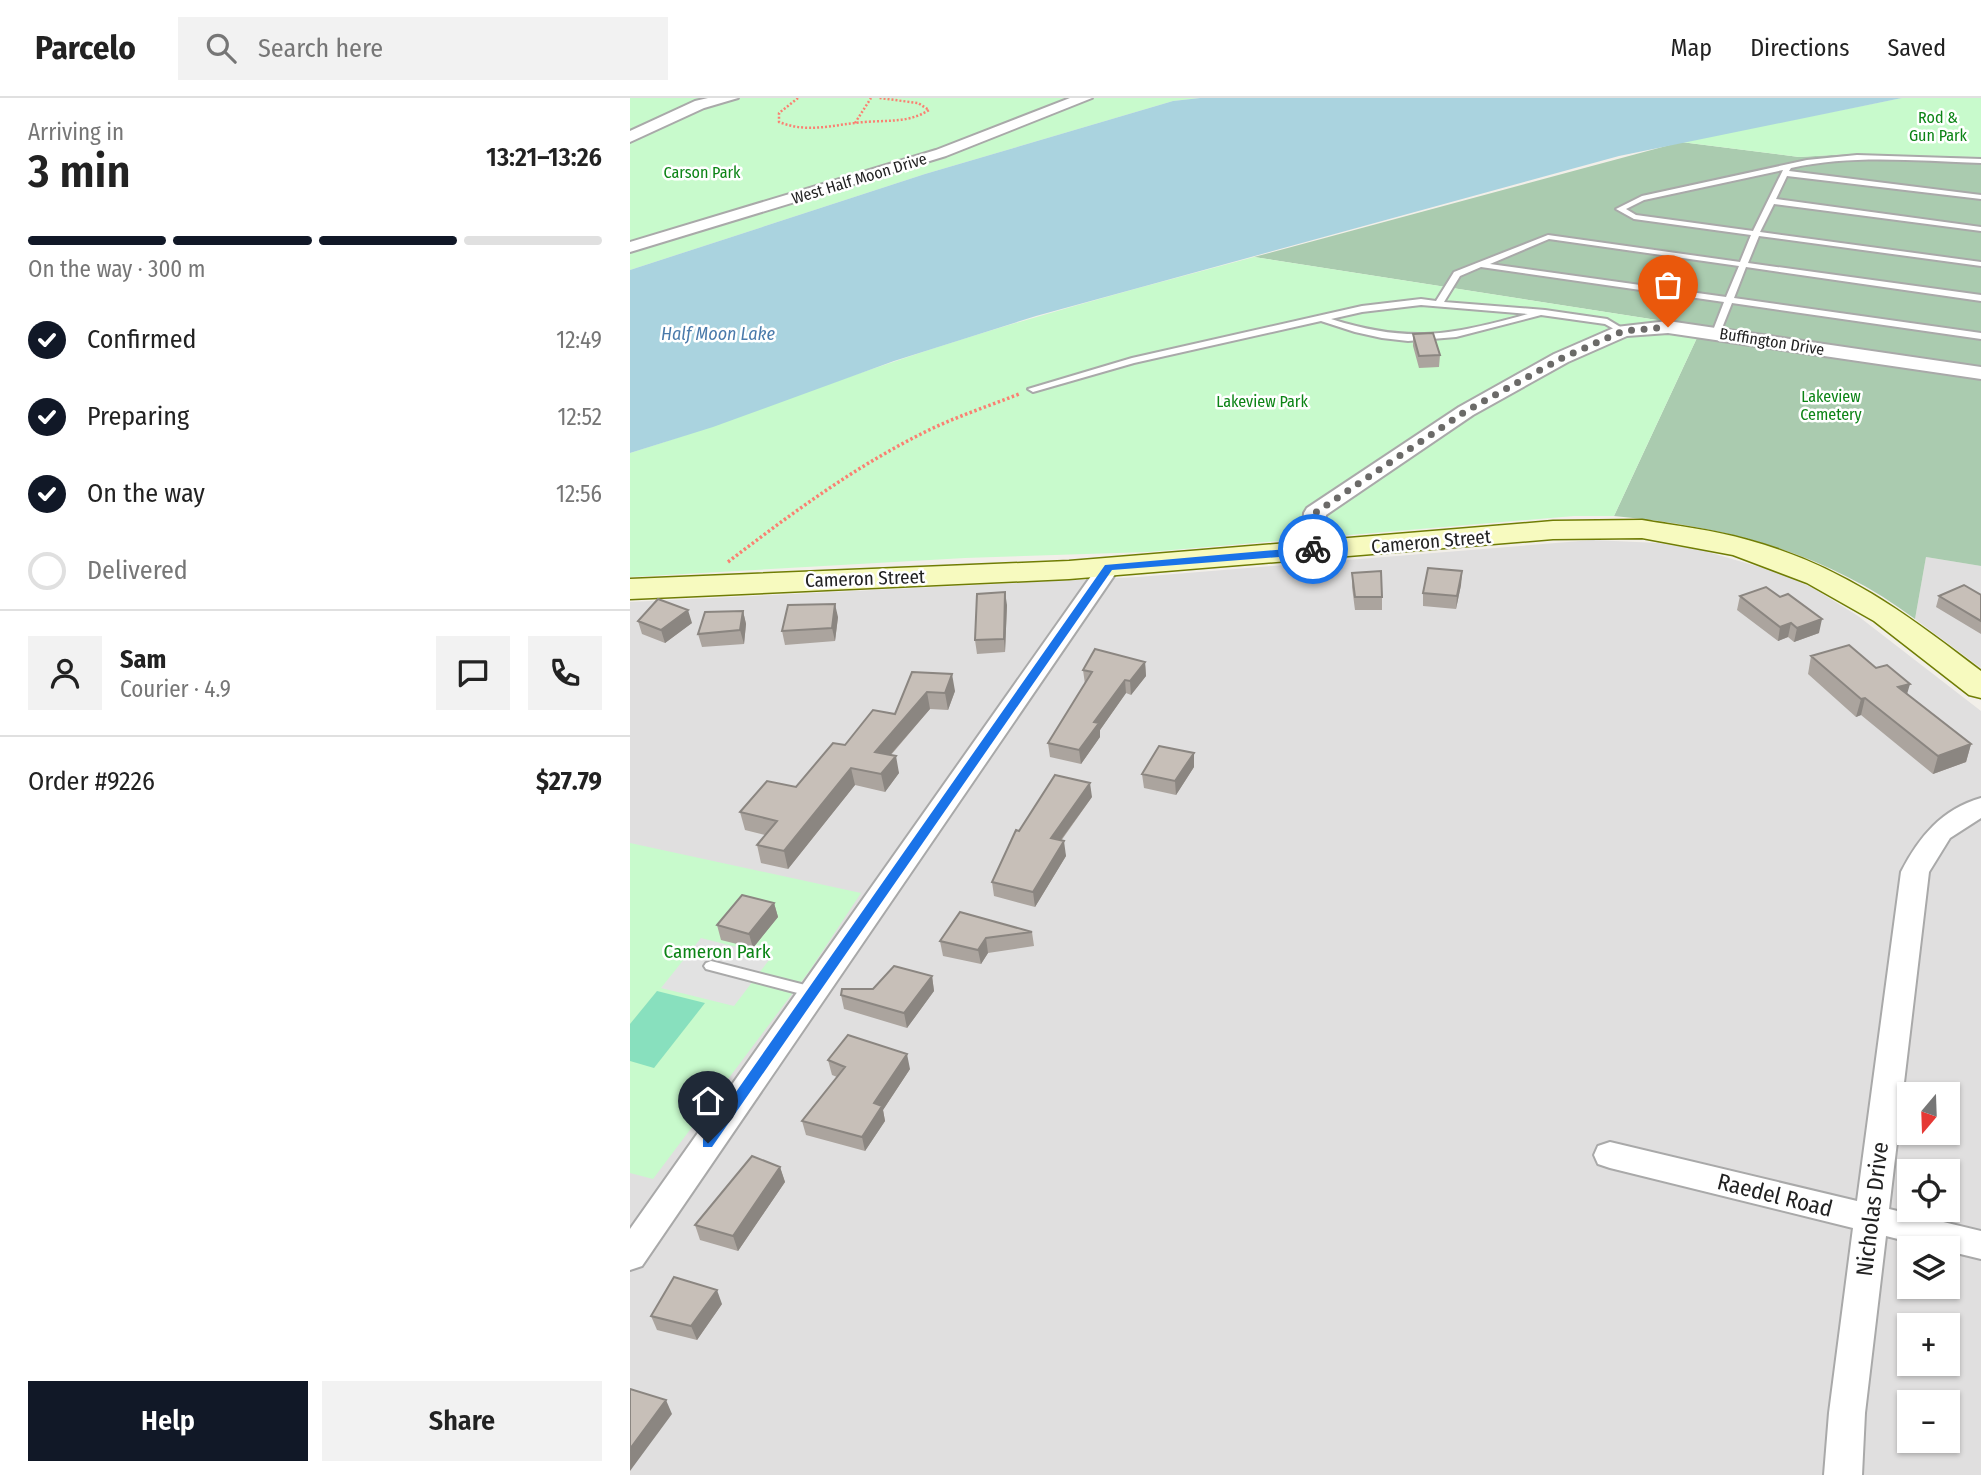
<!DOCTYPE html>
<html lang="en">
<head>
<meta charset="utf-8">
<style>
	:root { --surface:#fff; --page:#f2f2f2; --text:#222; --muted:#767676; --line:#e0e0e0; --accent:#111827 }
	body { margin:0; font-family:"Fira Sans Condensed",sans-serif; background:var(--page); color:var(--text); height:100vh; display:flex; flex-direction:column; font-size:26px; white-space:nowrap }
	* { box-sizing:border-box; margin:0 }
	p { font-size:23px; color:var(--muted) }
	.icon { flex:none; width:38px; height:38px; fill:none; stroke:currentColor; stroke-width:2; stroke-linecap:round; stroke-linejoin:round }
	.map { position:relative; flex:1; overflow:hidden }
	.side { display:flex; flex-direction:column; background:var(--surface); width:630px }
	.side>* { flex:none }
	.needle { width:46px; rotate:199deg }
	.controls { position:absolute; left:1267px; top:984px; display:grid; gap:14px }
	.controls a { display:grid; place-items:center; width:63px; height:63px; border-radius:0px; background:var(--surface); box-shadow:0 2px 5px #0004; font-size:35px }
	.pin { position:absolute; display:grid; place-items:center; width:60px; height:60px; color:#fff; margin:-72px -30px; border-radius:50% 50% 50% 0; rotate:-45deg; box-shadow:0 0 7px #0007 }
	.pin .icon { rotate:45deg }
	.courier { position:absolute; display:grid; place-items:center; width:70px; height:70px; margin:-35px; border:5px solid #1a73e8; border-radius:50%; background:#fff; color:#222; box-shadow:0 2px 9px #0007 }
	.summary em { font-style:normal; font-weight:600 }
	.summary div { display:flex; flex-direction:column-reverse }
	.summary { display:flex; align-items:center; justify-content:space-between; height:119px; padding:0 28px }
	h1 { font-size:46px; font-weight:600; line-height:52px }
	.bar { display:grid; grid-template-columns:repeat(4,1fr); gap:10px 7px; align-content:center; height:84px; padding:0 28px }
	.bar i { height:9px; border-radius:5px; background:var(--line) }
	.bar .selected { background:var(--accent) }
	.bar p { grid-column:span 4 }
	.line { display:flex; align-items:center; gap:18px; padding:0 28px; border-top:2px solid var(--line) }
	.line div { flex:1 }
	.round { display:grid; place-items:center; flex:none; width:74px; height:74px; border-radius:0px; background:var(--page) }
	ol { padding:0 28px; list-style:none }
	li { display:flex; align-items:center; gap:21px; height:77px }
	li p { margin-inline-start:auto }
	li .icon { padding:7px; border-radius:50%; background:var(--accent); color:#fff; stroke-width:4 }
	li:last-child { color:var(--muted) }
	li i { width:38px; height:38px; border:4px solid var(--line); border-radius:50% }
	.cta { display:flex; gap:14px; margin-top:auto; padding:14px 28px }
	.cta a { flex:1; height:80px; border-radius:0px; background:var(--accent); color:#fff; font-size:28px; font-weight:600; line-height:80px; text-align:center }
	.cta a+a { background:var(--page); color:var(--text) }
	header { display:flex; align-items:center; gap:42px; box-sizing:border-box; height:98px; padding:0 35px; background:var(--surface); border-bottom:2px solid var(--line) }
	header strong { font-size:33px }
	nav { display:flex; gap:38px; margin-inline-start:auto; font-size:24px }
	.search { width:490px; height:63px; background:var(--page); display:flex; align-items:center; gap:18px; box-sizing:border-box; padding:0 24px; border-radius:0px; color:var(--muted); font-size:26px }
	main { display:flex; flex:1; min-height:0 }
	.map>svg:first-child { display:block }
	.residential { fill:#e0dfdf; fill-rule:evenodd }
	.cemetery { fill:#aacbaf }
	.park { fill:#c8facc }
	.pitch { fill:#88e0be }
	.parking { fill:#e2e2e2 }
	.water { fill:#aad3df }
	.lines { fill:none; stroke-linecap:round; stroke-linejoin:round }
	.service-casing { stroke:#a9a9a9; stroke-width:4 }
	.minor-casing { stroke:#a9a9a9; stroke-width:4 }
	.secondary-casing { stroke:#707d05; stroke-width:3 }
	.path-far1 { stroke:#fa8072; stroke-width:2.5; stroke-dasharray:2 2; stroke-linecap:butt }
	.path { stroke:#fa8072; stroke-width:3.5; stroke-dasharray:2.5 2.5; stroke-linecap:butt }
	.service { fill:#fff; fill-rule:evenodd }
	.minor { fill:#fff; fill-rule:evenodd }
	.secondary { fill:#f7fabf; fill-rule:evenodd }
	.wall { fill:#aba49e }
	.shaded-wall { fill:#8b8681 }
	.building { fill:#c7bfb8; stroke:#8b8681; stroke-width:2 }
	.route { fill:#1a73e8 }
	.done { stroke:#6b6a68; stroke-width:7; stroke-dasharray:0 12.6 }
	.labels { text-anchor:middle; stroke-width:5; stroke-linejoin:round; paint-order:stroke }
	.far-park-label { font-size:16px; fill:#0c8416; stroke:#fff }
	.far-street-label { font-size:16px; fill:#222; stroke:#fff }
	.far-water-label { font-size:18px; font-style:italic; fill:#4a7aab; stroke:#fff }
	.street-label { font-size:19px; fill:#222; stroke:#fff }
	.park-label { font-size:19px; fill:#0c8416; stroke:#fff }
	.near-street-label { font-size:23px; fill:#222; stroke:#fff }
</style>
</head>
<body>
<header>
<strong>Parcelo</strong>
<div class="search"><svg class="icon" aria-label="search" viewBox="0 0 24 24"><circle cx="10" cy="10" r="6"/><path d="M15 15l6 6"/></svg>Search here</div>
<nav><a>Map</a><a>Directions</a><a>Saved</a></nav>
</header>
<main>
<section class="side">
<div class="summary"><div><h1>3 min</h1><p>Arriving in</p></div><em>13:21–13:26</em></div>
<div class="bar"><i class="selected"></i><i class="selected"></i><i class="selected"></i><i></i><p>On the way · 300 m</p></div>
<ol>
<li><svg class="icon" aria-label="check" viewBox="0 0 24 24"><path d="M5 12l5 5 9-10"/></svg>Confirmed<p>12:49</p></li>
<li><svg class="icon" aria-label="check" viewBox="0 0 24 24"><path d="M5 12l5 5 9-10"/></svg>Preparing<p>12:52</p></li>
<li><svg class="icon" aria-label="check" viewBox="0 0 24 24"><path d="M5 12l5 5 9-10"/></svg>On the way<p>12:56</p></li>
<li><i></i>Delivered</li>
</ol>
<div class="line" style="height:126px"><a class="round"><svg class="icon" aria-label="person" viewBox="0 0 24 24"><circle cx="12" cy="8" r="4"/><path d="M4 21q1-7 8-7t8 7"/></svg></a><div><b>Sam</b><p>Courier · 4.9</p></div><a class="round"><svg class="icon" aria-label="chat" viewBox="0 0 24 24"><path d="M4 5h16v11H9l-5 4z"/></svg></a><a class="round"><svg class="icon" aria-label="phone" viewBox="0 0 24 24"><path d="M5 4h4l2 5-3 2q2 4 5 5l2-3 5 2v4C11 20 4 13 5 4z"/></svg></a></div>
<div class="line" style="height:91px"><div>Order #9226</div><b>$27.79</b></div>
<div class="cta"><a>Help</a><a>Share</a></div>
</section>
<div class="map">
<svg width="1351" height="1377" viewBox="0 0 1351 1377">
	<rect width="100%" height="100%" fill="#f2efe9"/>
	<!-- residential -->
	<path class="residential" d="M963 442 1028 445 1071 452 1147 474 1183 490 1228 518 1351 613V1377H0V504L508 479ZM1279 996H1318V1034H1279ZM1279 1073H1318V1111H1279ZM1279 1150H1318V1188H1279ZM1279 1227H1318V1265H1279ZM1279 1304H1318V1342H1279Z
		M1296 459 1351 468V570L1285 521Z"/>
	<!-- cemetery -->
	<path class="cemetery" d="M1051 44 1169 59 1218 56 1351 59V468L1296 459 1285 521C1196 454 1094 428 984 418L1072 229 624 159Z"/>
	<!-- park -->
	<path class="park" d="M0 0H570L543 3 295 76 0 172Z
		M1272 0H1351V59L1218 56 1169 59 1051 44Z
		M624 159 1072 229 984 418H944L518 454 335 460 0 479V355C90 327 177 292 266 263 384 223 504 191 624 159Z
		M0 745 231 795 180 872 23 1081 0 1075Z"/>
	<!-- pitch -->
	<path class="pitch" d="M27 893 75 905 24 970 0 963V926Z"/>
	<!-- parking -->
	<path class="parking" d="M71 840 142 858 104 908 31 890Z"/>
	<!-- water -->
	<path class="water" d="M570 0H1272L989 58 406 218 264 263 83 329 0 355V172L295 76 543 3Z"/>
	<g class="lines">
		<!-- service casing -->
		<g class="service-casing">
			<path id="service" d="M1227 57 1351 61V65C1288 63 1223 56 1161 70L1159 73 1351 97V101L1157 78 1146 101 1351 129V133L1144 106 1130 134 1351 164V168L1129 138 1118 165 1351 197V203L1116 169 1104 200 1351 235V241L1102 205 1090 235 1086 238 1082 235 1094 204 851 169 830 178 814 204 915 212 977 221 997 233 993 236 975 226 911 217 826 239 778 243 752 240 725 234 691 223 504 265 403 294 398 291 502 260 732 208 791 201 806 203 824 174 918 137 1110 164 1121 137 1004 121 986 111 1012 98 1177 62ZM1153 72 1123 133 1006 117 996 111 1014 102ZM919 141 1109 168 1096 199 860 166ZM791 207 898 216C821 237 780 246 701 221L732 214Z
				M81 863 183 889 188 890 190 894 188 898 183 899 76 871 74 868 76 865Z"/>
		</g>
		<!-- minor casing -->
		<g class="minor-casing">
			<path id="minor" d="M78 0H108L74 10 0 44V33L65 3Z
				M440 0H462L316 58 0 154V144L306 52Z
				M1038 223 1351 269V281L1038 235 997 238 938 264 843 317 696 417 694 454 691 459 683 461 672 454 674 415 677 410 829 309 924 256 986 229Z
				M479 462 490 469 12 1168 0 1172V1131L471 464Z
				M1351 700V720L1320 740 1299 774 1259 1111 1351 1133V1161L1318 1153V1150H1304L1256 1138 1235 1315 1232 1377H1194L1199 1315 1223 1130 980 1070 968 1066 964 1057 968 1048 980 1044 1227 1103 1271 774C1289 739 1312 711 1351 700Z"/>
		</g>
		<!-- secondary casing -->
		<g class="secondary-casing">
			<path id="secondary" d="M1012 422C1047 428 1084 432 1118 442 1211 467 1277 516 1351 573V600L1339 597 1244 523 1177 485 1103 457 1012 440 923 441 439 481 0 501V481L439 463 923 423Z"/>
		</g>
		<!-- path-far1 -->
		<path class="path-far1" d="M168 0 149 15V24C179 36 205 26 235 24 258 22 279 25 299 12L288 5 249 0
			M225 25 241 0"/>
		<!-- path -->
		<path class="path" d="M98 464C162 415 227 367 299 332 328 318 359 308 389 296"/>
		<!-- service -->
		<use href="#service" class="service"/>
		<!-- minor -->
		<use href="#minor" class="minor"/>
		<!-- secondary -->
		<use href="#secondary" class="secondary"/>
	</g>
	<!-- wall -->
	<path class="wall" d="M783 236 810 257 809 269 789 270 783 248Z
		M832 473 831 487 826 511 793 508V495Z
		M722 475 752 499V512H725L722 489Z
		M1351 497V536L1306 509 1309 498Z
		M1110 498 1189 535 1164 544 1158 539 1148 543 1107 512Z
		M377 507 375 554 347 556 345 542Z
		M113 513 116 526 114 546 72 549 68 536Z
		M208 519 205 543 155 547 152 533Z
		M8 523 62 525 35 545 12 536Z
		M1181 558 1277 596 1341 646 1336 664 1303 676 1231 617 1226 619 1178 576Z
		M515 564 516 578 501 597 496 595 470 632V639L451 666 420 659 418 645 455 586 453 572Z
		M282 574 325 593 318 612 300 611 261 657 269 675 255 694 225 687 158 771 131 765 127 747 135 737 115 732 110 714 166 689 215 647 265 616Z
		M564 655V669L546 697 514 690 512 676Z
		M462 699 431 743 436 758 405 809 364 798 362 784 389 733Z
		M144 805 148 819 123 850 91 842 87 827Z
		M402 834 404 848 358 855 351 866 313 858 310 843Z
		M302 878 304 893 277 930 214 911 211 897Z
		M198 962 280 971 253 1012 255 1023 235 1053 176 1037 172 1023 207 979 202 977Z
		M150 1069 155 1084 108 1153 70 1142 65 1127Z
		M92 1206 67 1242 27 1232 21 1218Z"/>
	<!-- shaded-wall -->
	<path class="shaded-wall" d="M832 473 831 487 826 511 827 498Z
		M375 494 377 507 375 554 374 541Z
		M205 506 208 519 205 543 202 530Z
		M58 512 62 525 35 545 31 532Z
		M113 513 116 526 114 546 110 532Z
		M1192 521 1189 535 1164 544 1167 530Z
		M1161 525 1158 539 1148 543 1150 529Z
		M515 564 516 578 501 597 500 583Z
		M322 576 325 593 318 612 315 595Z
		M495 582 496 595 470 632V639L451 666 449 652 464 624Z
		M1280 586 1275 603 1268 589Z
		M297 594 300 611 248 671 245 654Z
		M1235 600 1231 617 1226 619 1231 601Z
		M1341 646 1336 664 1303 676 1308 658Z
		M564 655V669L546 697 545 683Z
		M266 658 269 675 255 694 251 676Z
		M221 670 225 687 158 771 154 753Z
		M460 685 462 699 422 754 421 740Z
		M434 743 436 758 405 809 403 794Z
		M144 805 148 819 123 850 119 836Z
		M356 840 358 855 351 866 348 852Z
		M302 878 304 893 277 930 274 915Z
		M277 956 280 971 253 1012 255 1023 235 1053 232 1039 244 1005Z
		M150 1069 155 1084 108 1153 103 1138Z
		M87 1192 92 1206 67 1242 61 1228Z
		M36 1302 42 1316 0 1373V1351Z"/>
	<!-- building -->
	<path class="building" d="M803 235 810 257 789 258 783 236Z
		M798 470 832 473 827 498 793 495Z
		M751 473 752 499H725L722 475Z
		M1334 487 1351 497V523L1309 498Z
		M1136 489 1150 499 1158 496 1192 521 1167 530 1161 525 1150 529 1110 498Z
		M375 494 374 541 345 542 347 496Z
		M28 501 58 512 31 532 8 523Z
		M205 506 202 530 152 533 158 507Z
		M113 513 110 532 68 536 75 514Z
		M1219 547 1246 570 1257 567 1280 586 1268 589 1341 646 1308 658 1235 600 1231 601 1181 558Z
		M465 551 515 564 500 583 495 582 464 624 469 625 449 652 418 645 462 574 453 572Z
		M282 574 322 576 315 595 297 594 245 654 266 658 251 676 221 670 154 753 127 747 147 723 110 714 137 683 166 689 203 645 215 647 243 612 265 616Z
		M529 648 564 655 545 683 512 676Z
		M425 677 460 685 421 740 434 743 403 794 362 784 386 732 389 733Z
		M112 797 144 805 119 836 87 827Z
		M330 814 402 834 356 840 348 852 310 843Z
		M264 868 302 878 274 915 211 897 212 891H243Z
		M218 937 277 956 244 1005 252 1008 232 1039 172 1023 215 969 198 962Z
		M122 1058 150 1069 103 1138 65 1127Z
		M44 1179 87 1192 61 1228 21 1218Z
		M0 1291 36 1302 0 1351Z"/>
	<!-- route -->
	<path class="route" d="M680 449H687V456L482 472 82 1049H73V1041L475 467Z"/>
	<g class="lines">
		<!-- done -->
		<path class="done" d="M683 451 685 415 836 313 932 260 993 233 1038 229"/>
	</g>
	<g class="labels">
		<!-- far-park labels -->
		<g class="far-park-label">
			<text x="1308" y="25">Rod &amp;<tspan x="1308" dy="18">Gun Park</tspan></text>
			<text x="72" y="80">Carson Park</text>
			<text x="1201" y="304">Lakeview<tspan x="1201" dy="18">Cemetery</tspan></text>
			<text x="632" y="309">Lakeview Park</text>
		</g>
		<!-- far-street labels -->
		<g class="far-street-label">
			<text transform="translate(229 80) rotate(-17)" y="6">West Half Moon Drive</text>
			<text transform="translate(1142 243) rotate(9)" y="6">Buffington Drive</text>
		</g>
		<!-- far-water labels -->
		<g class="far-water-label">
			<text x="88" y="242">Half Moon Lake</text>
		</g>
		<!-- street labels -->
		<g class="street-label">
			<text transform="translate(801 443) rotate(-5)" y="7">Cameron Street</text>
			<text transform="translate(235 480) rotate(-2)" y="7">Cameron Street</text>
		</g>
		<!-- park labels -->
		<g class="park-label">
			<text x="87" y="860">Cameron Park</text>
		</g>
		<!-- near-street labels -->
		<g class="near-street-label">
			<text transform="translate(1145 1097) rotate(14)" y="8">Raedel Road</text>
			<text transform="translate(1242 1111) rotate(-83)" y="8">Nicholas Drive</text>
		</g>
	</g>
</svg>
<div class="controls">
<a><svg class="needle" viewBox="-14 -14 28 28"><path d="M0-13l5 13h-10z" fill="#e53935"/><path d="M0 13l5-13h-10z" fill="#767676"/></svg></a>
<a><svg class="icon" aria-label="locate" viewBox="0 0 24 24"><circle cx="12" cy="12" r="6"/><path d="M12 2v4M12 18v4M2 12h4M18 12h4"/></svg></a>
<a><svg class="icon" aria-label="layers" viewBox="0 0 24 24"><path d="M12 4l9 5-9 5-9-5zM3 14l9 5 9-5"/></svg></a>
<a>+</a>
<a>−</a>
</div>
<div class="pin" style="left:1038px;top:229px;background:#ea580c"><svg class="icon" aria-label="bag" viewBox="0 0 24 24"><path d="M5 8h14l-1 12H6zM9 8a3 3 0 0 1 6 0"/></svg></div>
<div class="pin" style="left:78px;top:1045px;background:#1f2937"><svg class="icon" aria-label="home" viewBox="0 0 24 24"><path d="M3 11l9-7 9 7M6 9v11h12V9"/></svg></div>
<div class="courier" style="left:683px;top:451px"><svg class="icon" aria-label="bike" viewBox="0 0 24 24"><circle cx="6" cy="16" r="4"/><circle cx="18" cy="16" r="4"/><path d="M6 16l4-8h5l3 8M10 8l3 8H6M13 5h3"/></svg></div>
</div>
</main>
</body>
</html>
